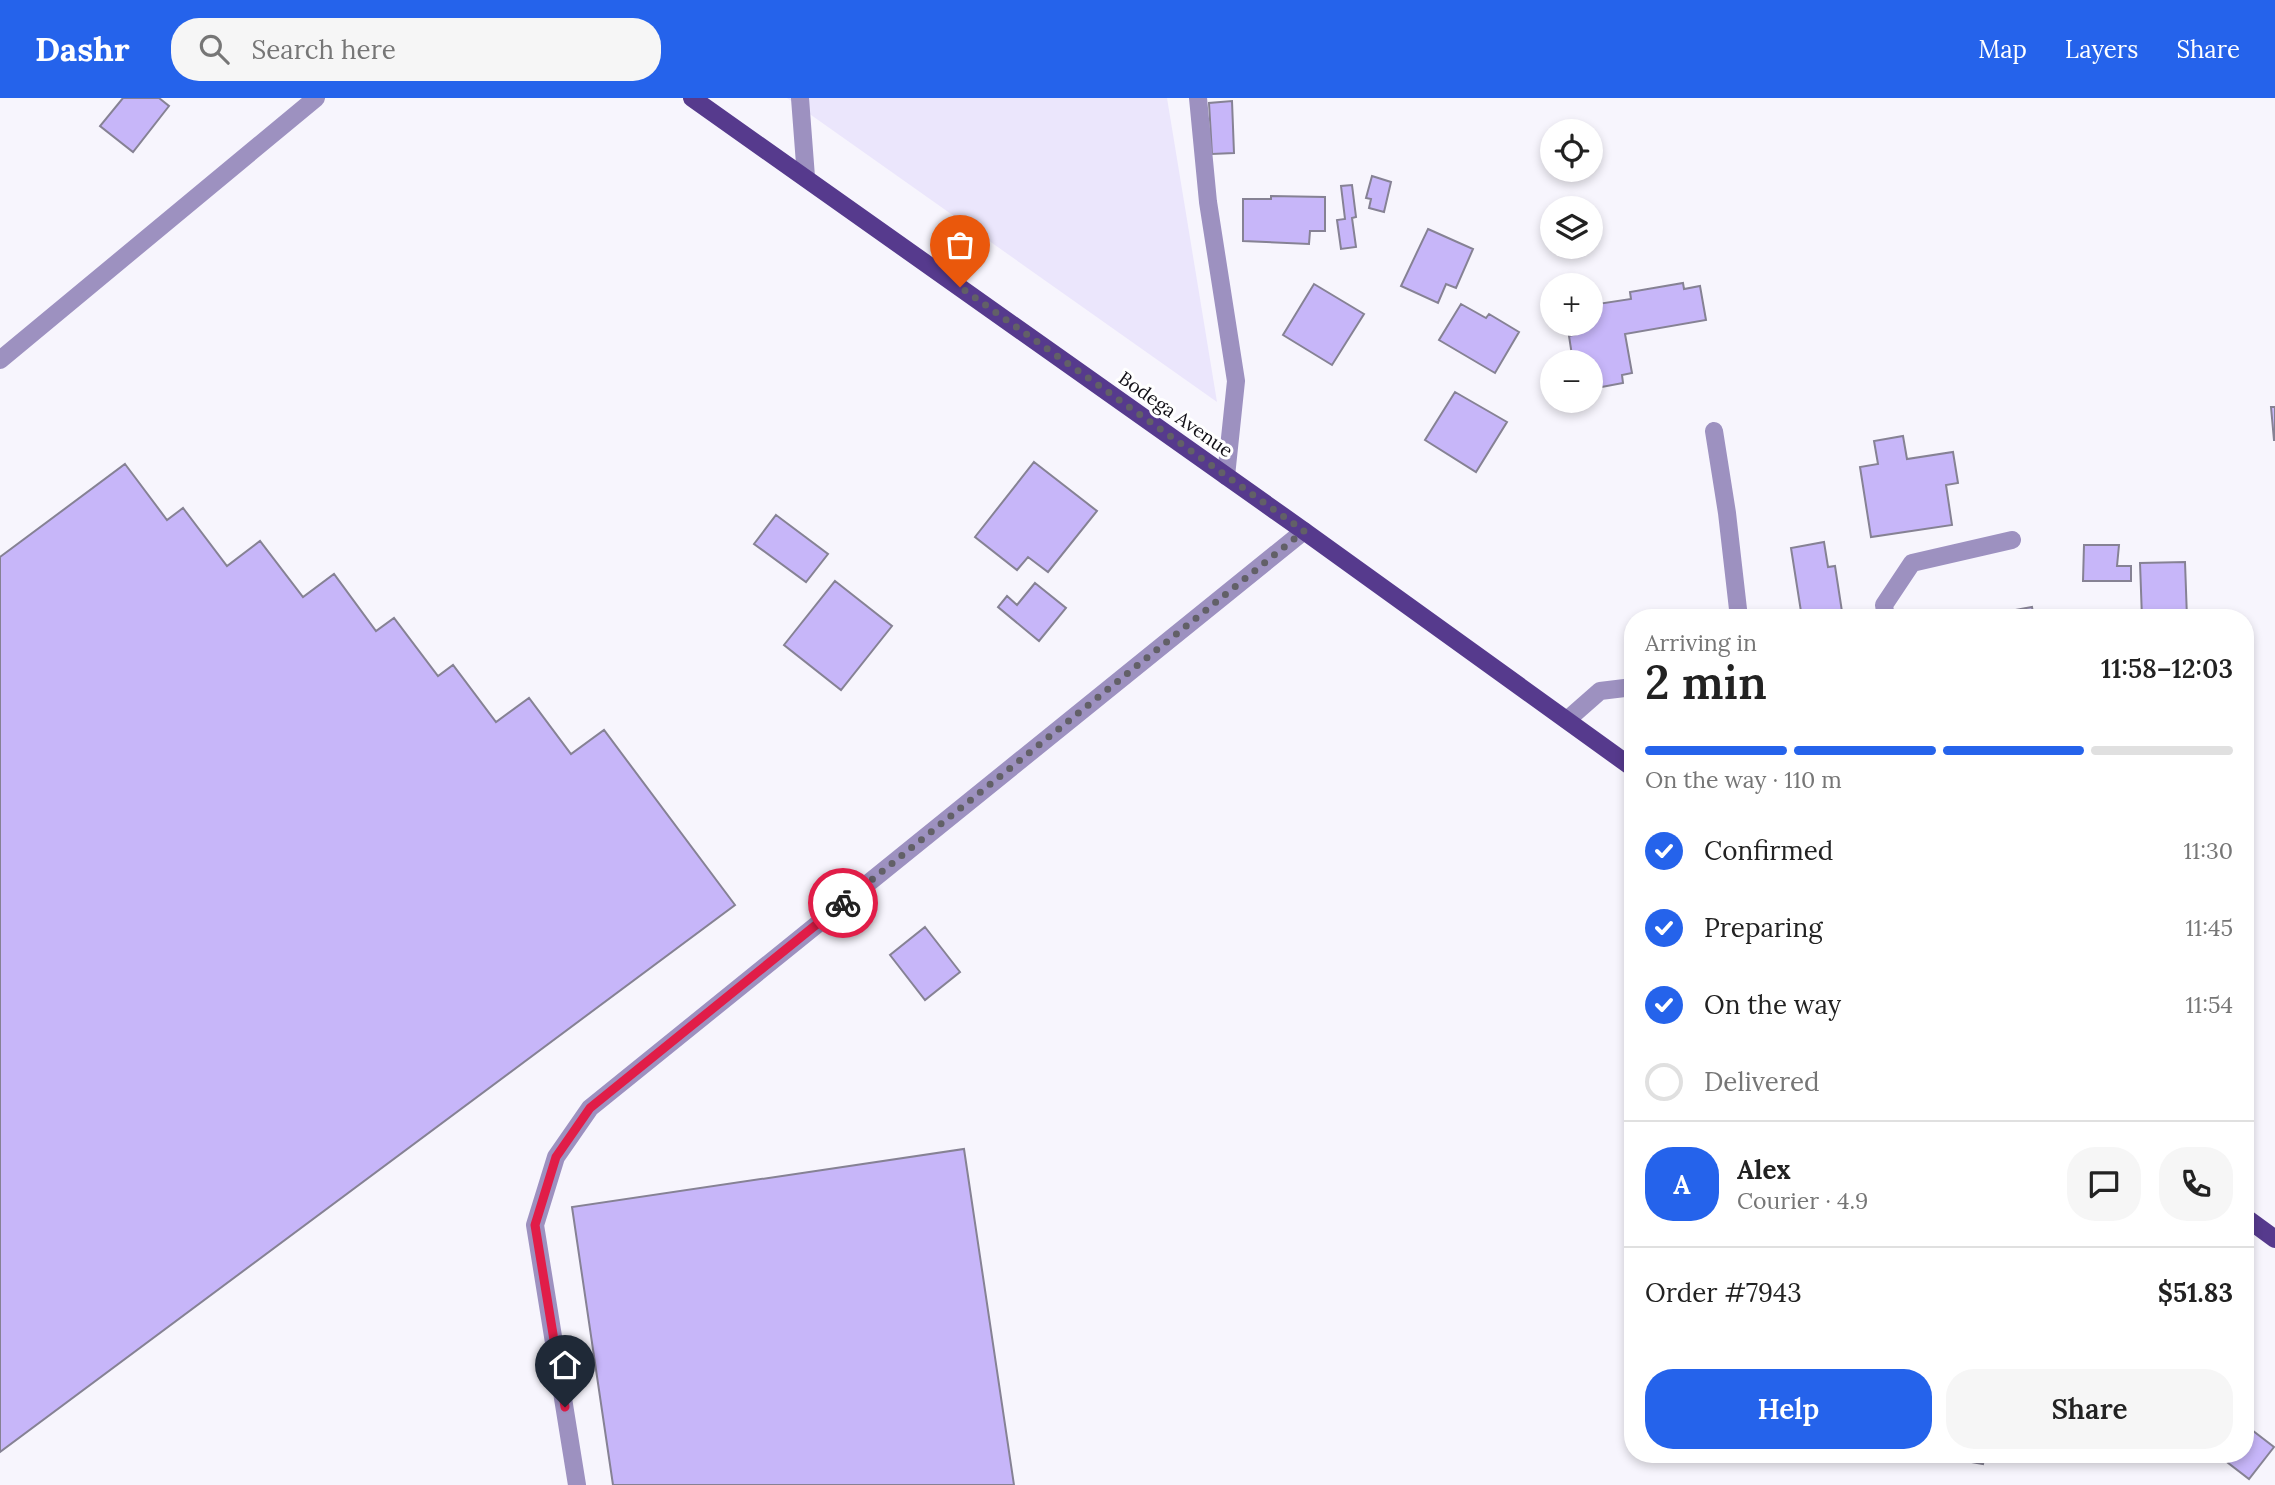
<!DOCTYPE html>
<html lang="en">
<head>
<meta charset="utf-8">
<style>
	:root { --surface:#fff; --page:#f6f6f6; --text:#222; --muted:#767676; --line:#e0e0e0; --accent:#2563eb }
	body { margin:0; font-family:Lora,serif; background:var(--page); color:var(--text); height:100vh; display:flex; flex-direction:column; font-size:26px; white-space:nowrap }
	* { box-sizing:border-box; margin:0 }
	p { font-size:23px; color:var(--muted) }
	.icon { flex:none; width:38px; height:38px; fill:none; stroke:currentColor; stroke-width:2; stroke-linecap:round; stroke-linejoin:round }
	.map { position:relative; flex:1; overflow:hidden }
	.details { position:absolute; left:1624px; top:511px; width:630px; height:854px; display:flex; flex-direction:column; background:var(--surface); border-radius:28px; box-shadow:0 4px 10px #0003 }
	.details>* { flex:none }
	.controls { position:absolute; left:1540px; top:21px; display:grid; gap:14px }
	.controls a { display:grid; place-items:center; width:63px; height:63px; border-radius:50%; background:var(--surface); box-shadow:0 4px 10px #0003; font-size:35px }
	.pin { position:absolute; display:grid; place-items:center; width:60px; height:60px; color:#fff; margin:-72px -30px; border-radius:50% 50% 50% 0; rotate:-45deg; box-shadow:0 0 7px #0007 }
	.pin .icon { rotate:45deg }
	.courier { position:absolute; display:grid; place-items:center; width:70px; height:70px; margin:-35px; border:5px solid #e11d48; border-radius:50%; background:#fff; color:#222; box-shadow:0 2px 9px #0007 }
	.overview em { font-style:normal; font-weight:600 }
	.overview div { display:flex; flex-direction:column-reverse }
	.overview { display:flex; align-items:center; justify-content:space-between; height:119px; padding:0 21px }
	h1 { font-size:46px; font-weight:600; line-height:52px }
	.bar { display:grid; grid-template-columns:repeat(4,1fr); gap:10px 7px; align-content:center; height:84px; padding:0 21px }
	.bar i { height:9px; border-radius:5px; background:var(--line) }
	.bar .on { background:var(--accent) }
	.bar p { grid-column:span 4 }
	.line { display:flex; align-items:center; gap:18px; padding:0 21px; border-top:2px solid var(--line) }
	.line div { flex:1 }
	.round { display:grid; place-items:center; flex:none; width:74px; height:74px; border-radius:28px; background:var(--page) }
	ol { padding:0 21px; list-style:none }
	li { display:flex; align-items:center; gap:21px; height:77px }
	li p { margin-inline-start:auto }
	li .icon { padding:7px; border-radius:50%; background:var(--accent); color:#fff; stroke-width:4 }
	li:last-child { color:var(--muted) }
	li i { width:38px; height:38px; border:4px solid var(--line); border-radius:50% }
	.action { display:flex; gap:14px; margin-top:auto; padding:14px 21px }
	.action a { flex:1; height:80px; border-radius:28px; background:var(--accent); color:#fff; font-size:28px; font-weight:600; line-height:80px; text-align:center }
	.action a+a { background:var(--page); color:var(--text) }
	header { display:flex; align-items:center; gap:42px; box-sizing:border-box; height:98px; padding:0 35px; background:var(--accent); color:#fff }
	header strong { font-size:33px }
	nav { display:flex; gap:38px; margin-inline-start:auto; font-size:24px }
	.search { width:490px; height:63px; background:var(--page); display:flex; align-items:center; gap:18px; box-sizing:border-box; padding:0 24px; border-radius:28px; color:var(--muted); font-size:26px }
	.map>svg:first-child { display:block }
	.built { fill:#ebe6fc }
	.building { fill:#c7b6f9; stroke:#868294; stroke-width:2 }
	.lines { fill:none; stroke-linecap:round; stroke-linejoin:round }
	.minor { stroke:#9d91c0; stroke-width:18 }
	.major { stroke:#563a8d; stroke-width:18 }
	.done { stroke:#626067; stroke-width:7; stroke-dasharray:0 12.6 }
	.route { stroke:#e11d48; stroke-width:9 }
	.labels { text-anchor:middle; stroke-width:6; stroke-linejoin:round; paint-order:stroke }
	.street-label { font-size:19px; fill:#110f16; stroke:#fff }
</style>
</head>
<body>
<header>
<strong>Dashr</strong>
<div class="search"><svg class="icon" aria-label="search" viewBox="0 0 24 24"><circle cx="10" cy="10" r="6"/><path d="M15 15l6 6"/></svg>Search here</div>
<nav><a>Map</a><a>Layers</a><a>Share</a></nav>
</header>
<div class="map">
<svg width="2275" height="1387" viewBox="0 0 2275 1387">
	<rect width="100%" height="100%" fill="#f7f5fd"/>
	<!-- built -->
	<path class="built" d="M787 0H1167L1217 304Z"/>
	<!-- building -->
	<path class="building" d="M123 0H159L169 8 133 54 100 28Z
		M1232 3 1234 55 1212 56 1209 5Z
		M1372 78 1391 84 1384 114 1369 110 1371 101 1366 100Z
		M1352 87 1356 119 1352 120 1356 149 1341 151 1337 122 1345 121 1341 88Z
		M1271 98 1325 99V133H1310L1309 146 1243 143V101H1271Z
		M1428 131 1473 151 1456 190 1446 186 1438 205 1401 188Z
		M1683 185 1684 191 1700 188 1706 222 1625 236 1632 275 1622 277 1623 285 1591 291V264H1573L1569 238 1577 236 1575 226H1591V207L1631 201 1630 194Z
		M1314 186 1364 216 1332 267 1283 237Z
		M1461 206 1486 220 1489 216 1519 234 1495 275 1439 242Z
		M1455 294 1507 324 1476 374 1425 342Z
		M2271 309H2275V342H2274Z
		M1903 338 1907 361 1953 354 1958 385 1946 387 1952 427 1871 439 1860 369 1878 366 1874 343Z
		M1034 364 1097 413 1048 474 1028 459 1017 472 975 439Z
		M125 366 167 422 183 410 227 468 260 443 303 499 334 476 376 533 394 520 438 578 453 567 496 624 529 600 571 656 604 632 735 807 0 1354V459Z
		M776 417 828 456 806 484 754 446Z
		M1824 444 1828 469 1835 468 1843 520H1802L1791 450Z
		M2084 447H2119L2117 468H2131V483H2083Z
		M2185 464 2187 520H2142L2140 465Z
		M835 483 892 528 841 592 784 547Z
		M1035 485 1066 510 1039 543 998 509 1007 498 1017 507Z
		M2032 509 2034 520H2016L2015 512Z
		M925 829 960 874 925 902 890 857Z
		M964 1051 1014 1387H613L572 1109Z
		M2248 1329 2274 1349 2249 1381 2223 1361 2227 1356H2245V1333Z
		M1972 1356H1985L1983 1366 1971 1364Z"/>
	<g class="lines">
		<!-- minor -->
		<path class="minor" d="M800 0 806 79
			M1198 0 1208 104 1236 283 1226 378
			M0 262 316 0
			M1714 333 1727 415 1739 520
			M1886 520 1884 507 1912 465 2012 442
			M1567 622 1600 593 1633 589
			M577 1387 535 1127 556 1059 590 1010 1304 433"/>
		<!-- major -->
		<path class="major" d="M692 0 1304 433 1633 670
			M2245 1119 2275 1141"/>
	</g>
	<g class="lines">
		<!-- done -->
		<path class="done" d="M843 805 1304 433 960 189"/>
		<!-- route -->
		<path class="route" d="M565 1309 535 1127 556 1059 590 1010 843 805"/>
	</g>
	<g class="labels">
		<!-- street labels -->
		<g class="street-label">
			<text transform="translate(1176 316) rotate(35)" y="7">Bodega Avenue</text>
		</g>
	</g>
</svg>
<div class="controls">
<a><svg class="icon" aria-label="locate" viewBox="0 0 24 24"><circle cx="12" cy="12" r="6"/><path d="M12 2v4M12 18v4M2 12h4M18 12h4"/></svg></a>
<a><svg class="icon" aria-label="layers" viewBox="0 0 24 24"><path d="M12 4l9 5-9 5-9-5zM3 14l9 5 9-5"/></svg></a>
<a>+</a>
<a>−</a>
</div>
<div class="pin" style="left:960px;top:189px;background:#ea580c"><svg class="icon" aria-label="bag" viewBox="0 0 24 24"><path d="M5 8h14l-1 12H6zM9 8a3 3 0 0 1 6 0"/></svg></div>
<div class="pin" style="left:565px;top:1309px;background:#1f2937"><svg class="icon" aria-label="home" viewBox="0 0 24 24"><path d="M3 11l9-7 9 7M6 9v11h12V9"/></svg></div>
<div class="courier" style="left:843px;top:805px"><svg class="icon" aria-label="bike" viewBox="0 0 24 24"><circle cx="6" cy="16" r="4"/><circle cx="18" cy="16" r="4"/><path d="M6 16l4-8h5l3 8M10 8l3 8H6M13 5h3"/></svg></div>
<section class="details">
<div class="overview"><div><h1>2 min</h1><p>Arriving in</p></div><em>11:58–12:03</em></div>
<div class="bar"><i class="on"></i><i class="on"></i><i class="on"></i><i></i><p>On the way · 110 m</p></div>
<ol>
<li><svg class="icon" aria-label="check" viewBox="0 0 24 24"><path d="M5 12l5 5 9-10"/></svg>Confirmed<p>11:30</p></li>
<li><svg class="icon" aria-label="check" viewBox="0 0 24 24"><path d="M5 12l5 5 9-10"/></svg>Preparing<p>11:45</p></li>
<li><svg class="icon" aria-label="check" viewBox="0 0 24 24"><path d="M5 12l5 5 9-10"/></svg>On the way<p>11:54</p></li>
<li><i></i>Delivered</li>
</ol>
<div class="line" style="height:126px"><b class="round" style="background:var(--accent);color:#fff">A</b><div><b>Alex</b><p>Courier · 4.9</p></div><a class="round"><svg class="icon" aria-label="chat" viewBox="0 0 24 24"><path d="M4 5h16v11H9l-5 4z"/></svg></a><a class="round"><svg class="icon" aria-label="phone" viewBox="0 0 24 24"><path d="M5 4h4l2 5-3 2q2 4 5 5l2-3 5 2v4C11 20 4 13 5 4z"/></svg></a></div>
<div class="line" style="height:91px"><div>Order #7943</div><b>$51.83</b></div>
<div class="action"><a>Help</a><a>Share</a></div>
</section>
</div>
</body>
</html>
